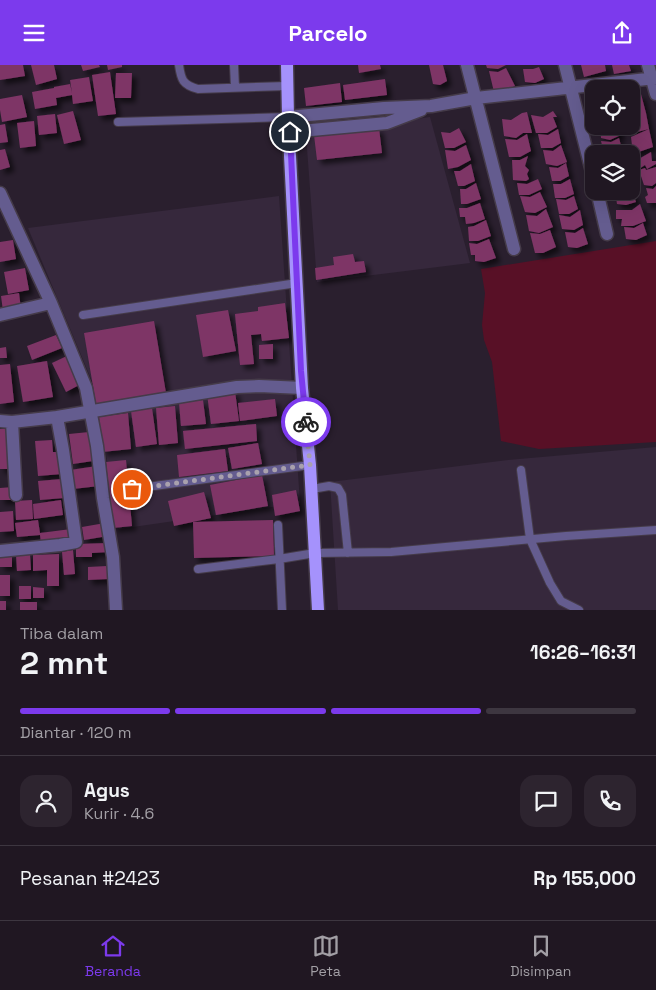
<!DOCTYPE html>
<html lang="id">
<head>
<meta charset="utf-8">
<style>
	:root { --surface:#201722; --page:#2d242f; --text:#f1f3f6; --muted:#a29fa5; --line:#3d3640; --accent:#7c3aed }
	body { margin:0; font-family:"Space Grotesk",sans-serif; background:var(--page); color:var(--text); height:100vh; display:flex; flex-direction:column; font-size:19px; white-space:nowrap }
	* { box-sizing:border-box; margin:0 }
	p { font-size:16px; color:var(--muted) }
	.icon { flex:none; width:28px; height:28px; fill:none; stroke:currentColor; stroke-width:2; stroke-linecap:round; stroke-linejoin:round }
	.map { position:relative; height:545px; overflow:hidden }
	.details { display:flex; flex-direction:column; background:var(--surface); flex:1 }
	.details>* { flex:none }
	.controls { position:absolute; left:585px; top:15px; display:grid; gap:10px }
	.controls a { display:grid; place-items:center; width:55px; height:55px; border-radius:10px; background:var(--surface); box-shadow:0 5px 20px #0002,0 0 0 1px var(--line); font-size:25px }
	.pin { position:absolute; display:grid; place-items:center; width:42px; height:42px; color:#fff; margin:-21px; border:2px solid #fff; border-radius:50%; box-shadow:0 1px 5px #0007 }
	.courier { position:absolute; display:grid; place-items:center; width:50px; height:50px; margin:-25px; border:4px solid #7c3aed; border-radius:50%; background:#fff; color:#222; box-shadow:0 1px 6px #0007 }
	.headline em { font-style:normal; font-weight:700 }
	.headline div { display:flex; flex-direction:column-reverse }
	.headline { display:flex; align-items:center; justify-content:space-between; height:85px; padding:0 20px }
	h1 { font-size:32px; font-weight:700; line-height:38px }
	.bar { display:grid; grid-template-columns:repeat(4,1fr); gap:8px 5px; align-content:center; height:60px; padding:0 20px }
	.bar i { height:6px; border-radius:4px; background:var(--line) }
	.bar .current { background:var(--accent) }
	.bar p { grid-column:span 4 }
	.line { display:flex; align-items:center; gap:12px; padding:0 20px; border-top:1px solid var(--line) }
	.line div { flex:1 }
	.round { display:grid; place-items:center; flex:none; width:52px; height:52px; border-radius:15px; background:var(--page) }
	header { display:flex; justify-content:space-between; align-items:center; height:65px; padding:0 20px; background:var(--accent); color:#fff; font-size:22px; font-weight:700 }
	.dock { display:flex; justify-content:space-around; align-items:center; height:70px; border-top:1px solid var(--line); background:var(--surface); font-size:14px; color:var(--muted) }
	.dock a { display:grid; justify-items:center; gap:2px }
	.dock .current { color:var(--accent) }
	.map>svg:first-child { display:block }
	.built { fill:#36283c }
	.green { fill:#581026 }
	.building { fill:#7e3566; filter:url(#shadow) }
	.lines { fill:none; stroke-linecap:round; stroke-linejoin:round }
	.service-casing { stroke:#453b49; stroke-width:10 }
	.minor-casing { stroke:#453b49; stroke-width:15 }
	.primary-casing { stroke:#453b49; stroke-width:15 }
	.service { stroke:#645c8f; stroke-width:8 }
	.minor { stroke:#645c8f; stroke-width:12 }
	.primary { stroke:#a592fc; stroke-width:12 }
	.done { stroke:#a9a1ad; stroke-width:5; stroke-dasharray:0 9 }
	.route { stroke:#7c3aed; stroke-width:6 }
</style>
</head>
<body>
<header><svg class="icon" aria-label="menu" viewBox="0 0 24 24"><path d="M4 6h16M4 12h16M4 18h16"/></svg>Parcelo<svg class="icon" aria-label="share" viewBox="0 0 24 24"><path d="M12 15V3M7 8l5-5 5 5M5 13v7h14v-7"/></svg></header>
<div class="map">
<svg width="656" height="545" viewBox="0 0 656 545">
	<defs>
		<filter id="shadow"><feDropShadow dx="4.5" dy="4.5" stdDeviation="2.5" flood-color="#0009"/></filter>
	</defs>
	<rect width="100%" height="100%" fill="#2a1f2e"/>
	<!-- built -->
	<path class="built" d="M430 52 470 198 317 217 306 70Z
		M279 131 300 438 119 464 94 321 28 163Z
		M656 382V545H338L330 417 508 395Z"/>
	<!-- green -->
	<path class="green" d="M656 176V377L539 384 501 376 492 297 484 275 482 260 485 228 481 204Z"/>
	<!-- building -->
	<path class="building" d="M0 0H23L25 11 0 15Z
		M31 0H54L57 14 36 20Z
		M81 0H99L100 2 83 6Z
		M107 0H122V2L108 5Z
		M358 0H380L381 4 359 8Z
		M429 0H443L447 16 440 20 433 19Z
		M486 0H506L498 4 487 3Z
		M581 0H605L606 6 584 12Z
		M612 0H629L631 6 614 9Z
		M539 2 544 14 535 18 525 17 523 4H533Z
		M506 3 515 21 502 27H494L489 6 498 7Z
		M110 7 116 49 98 51 92 10Z
		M116 8H132L131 33H115Z
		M89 12 93 36 73 39 72 30 56 33 57 40 35 44 32 27 54 23V22L70 19 72 28 70 15Z
		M385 14 387 30 345 35 343 20Z
		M340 18 342 37 306 41 304 23Z
		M641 29 646 48 649 64 629 69 627 61H631V31Z
		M22 30 27 52 2 57 0 45V34Z
		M73 46 81 75 64 79 57 50Z
		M553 46 557 52H553L557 62 547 68H536L531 50 543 52Z
		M527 47 532 68H523L516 73 504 71 502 54 511 55 522 48Z
		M55 49 57 68 39 70 37 51Z
		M34 56 36 81 20 83 17 58Z
		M5 59 8 77 0 78V60Z
		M600 61H618L621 70 610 75 601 73Z
		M379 63 382 88 317 95 314 70Z
		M459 63 466 77 454 83H445L441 67 450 68Z
		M558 64 561 78 552 83H541L538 69 548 70Z
		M649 64 653 82 633 89 631 72Z
		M527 69 531 86 520 92H509L505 74 517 75Z
		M619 73 623 88 604 89 601 76 611 77Z
		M466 80 471 95 458 102 448 104 445 85 455 86Z
		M561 80 567 97 557 101 546 99 543 85 553 86Z
		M5 84 10 102 0 105V85Z
		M651 87 652 96H656V99L647 104 645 100 639 104 634 102 633 94 637 95Z
		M528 91 525 101 529 105 527 109 529 114 526 116 513 115 512 95H520Z
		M566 98 569 111 560 116H552L549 102 558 103Z
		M471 99 475 116 464 121H458L454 106H460Z
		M656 102V118L652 121 644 120 639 105 645 103 646 105Z
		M538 114 542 124 529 130H519L517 118 527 119Z
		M570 114 574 129 565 133H555L553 119H561Z
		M476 118 481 134 467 139H461L460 124H466Z
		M656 121V138H647L645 132 648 130 646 123 653 124Z
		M615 126H632L636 137 626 140 617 139Z
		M540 127 547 142 535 148 525 147 520 131 530 132Z
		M574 131 578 144 569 149H559L556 134 566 135Z
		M480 138 485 154 474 158 466 159 465 152H460L459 143H467Z
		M640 139 646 156 633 161H621L622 154H616V145H632Z
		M546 144 553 162 539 168 529 166 526 150 537 151Z
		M580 145 583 160 574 165 562 164 559 150 570 152Z
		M486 155 491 171 478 176H469L468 162 474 161Z
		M643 158 647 170 636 175 626 174 624 162 634 163Z
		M583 163 588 179 577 183 568 182 565 167 575 168Z
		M550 165 556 182 543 188H535L530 168 540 169Z
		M489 174 496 193 484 197 475 196V190H471L469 178 477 179Z
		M13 175 16 194 0 197V177Z
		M353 189 355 197 364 196 366 207 316 215 315 203 334 200 333 192Z
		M25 203 29 225 8 229 4 207Z
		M19 228 21 244 3 246 1 231Z
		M285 238 289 273 262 276 261 269 251 270 254 299 240 300 235 249 258 246V242Z
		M228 245 236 286 203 292 196 250Z
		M154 256 166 328 96 339 84 268Z
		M56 270 62 283 32 295 27 281Z
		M273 279V294H259V280Z
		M6 282 7 293H0V283Z
		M69 290 83 318 66 327 52 298Z
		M47 296 53 332 23 337 17 301Z
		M10 299 14 337 0 339V300Z
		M235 326 239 356 211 359 207 329Z
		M275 334 277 351 240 356 238 338Z
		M203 335 206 359 181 361 179 338Z
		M175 341 178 378 159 380 156 343Z
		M152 343 157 379 136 382 131 346Z
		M128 348 131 384 102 387 99 352Z
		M256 359 257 376 185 384 183 366Z
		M12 363V404H0V364Z
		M89 367 93 396 73 399 69 369Z
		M52 375 53 387H60L62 409 38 411 35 376Z
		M258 378 262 399 232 404 228 383Z
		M225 384 228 406 179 412 177 390Z
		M126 395 132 461 113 463 106 397Z
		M97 401 99 421 73 424 70 405Z
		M262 410 268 441 216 450 210 420Z
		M62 414 64 433 40 435 38 416Z
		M13 422V435H0V423Z
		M296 425 300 446 275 451 272 430Z
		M204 427 211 453 174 461 168 436Z
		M32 435 33 454 16 455 15 436Z
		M61 435 63 450 34 454 33 439Z
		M13 446 14 466 0 467V447Z
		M38 455 40 468 71 464 73 475 41 479 40 470 17 472 15 458Z
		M273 455 274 491 194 493 193 457Z
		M105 458 108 471 84 475 82 462Z
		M109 478V487L92 488V492H76V479Z
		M73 485 75 509 64 510 62 487Z
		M30 489 31 505 17 506 16 490Z
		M59 489V521H47V505L33 506V490Z
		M12 490V502H0V491Z
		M107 501 108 514 88 515V502Z
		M0 510H10V531H0Z
		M19 521H31V534H19Z
		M33 522 44 523V533H33Z
		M0 536H6V545H0Z
		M20 537H37V545H20Z"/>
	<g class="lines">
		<!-- service casing -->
		<g class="service-casing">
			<path id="service" d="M179 0C181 15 183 20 198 24L287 21
				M234 0 235 22
				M118 57 288 52
				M83 250 297 218
				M521 405 530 474 550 518 561 536 579 545
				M132 424 310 400
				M312 424 329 421 338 423 342 430 348 488
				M278 460 282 545
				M198 504 279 494 315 488 391 487 566 471 656 465"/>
		</g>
		<!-- minor casing -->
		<g class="minor-casing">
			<path id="minor" d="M467 0 514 184
				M565 0 594 115
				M648 0 656 29
				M288 52 384 43 431 41 476 33 656 13
				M290 67 387 58 421 45
				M597 126 607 169
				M0 128 51 238 86 323 97 381 103 433 113 492 116 545
				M0 250 51 238
				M0 356 12 357 57 352 237 322 259 321 302 323
				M12 357 16 430
				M0 486 60 480 76 477 63 385 57 352"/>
		</g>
		<!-- primary casing -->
		<g class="primary-casing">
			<path id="primary" d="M287 0 288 52 302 323 310 400 318 545"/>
		</g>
		<!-- service -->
		<use href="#service" class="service"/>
		<!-- minor -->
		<use href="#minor" class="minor"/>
		<!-- primary -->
		<use href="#primary" class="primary"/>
	</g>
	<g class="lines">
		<!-- done -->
		<path class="done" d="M132 424 310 400 306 357"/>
		<!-- route -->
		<path class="route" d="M290 67 301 306 306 357"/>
	</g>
</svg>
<div class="controls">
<a><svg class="icon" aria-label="locate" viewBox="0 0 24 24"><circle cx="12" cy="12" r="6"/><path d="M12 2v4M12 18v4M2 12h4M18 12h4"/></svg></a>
<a><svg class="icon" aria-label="layers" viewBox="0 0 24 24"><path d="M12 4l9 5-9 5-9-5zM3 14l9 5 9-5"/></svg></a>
</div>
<div class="pin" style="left:132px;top:424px;background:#ea580c"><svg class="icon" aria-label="bag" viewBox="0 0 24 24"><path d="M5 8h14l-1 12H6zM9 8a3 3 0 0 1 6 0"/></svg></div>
<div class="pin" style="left:290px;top:67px;background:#1f2937"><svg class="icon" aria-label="home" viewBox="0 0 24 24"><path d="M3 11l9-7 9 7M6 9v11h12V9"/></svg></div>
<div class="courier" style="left:306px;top:357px"><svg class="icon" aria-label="bike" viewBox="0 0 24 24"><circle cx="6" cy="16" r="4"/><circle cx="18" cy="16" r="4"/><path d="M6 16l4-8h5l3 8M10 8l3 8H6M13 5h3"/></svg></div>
</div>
<section class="details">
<div class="headline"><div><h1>2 mnt</h1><p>Tiba dalam</p></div><em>16:26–16:31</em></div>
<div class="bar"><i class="current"></i><i class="current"></i><i class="current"></i><i></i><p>Diantar · 120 m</p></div>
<div class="line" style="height:90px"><a class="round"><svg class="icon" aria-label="person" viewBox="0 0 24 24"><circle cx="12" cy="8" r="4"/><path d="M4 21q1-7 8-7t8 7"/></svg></a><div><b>Agus</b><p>Kurir · 4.6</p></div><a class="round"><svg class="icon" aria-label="chat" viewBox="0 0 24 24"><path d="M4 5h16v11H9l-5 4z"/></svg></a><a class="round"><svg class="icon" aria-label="phone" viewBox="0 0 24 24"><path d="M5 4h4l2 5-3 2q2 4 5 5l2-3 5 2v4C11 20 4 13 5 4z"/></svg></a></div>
<div class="line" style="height:65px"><div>Pesanan #2423</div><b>Rp 155,000</b></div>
</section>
<nav class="dock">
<a class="current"><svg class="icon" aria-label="home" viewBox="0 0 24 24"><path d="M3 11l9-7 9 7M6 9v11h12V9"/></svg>Beranda</a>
<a><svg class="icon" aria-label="map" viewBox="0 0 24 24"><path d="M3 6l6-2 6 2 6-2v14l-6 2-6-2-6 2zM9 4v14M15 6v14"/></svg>Peta</a>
<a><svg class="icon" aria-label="saved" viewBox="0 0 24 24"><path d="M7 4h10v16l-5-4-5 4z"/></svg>Disimpan</a>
</nav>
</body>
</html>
